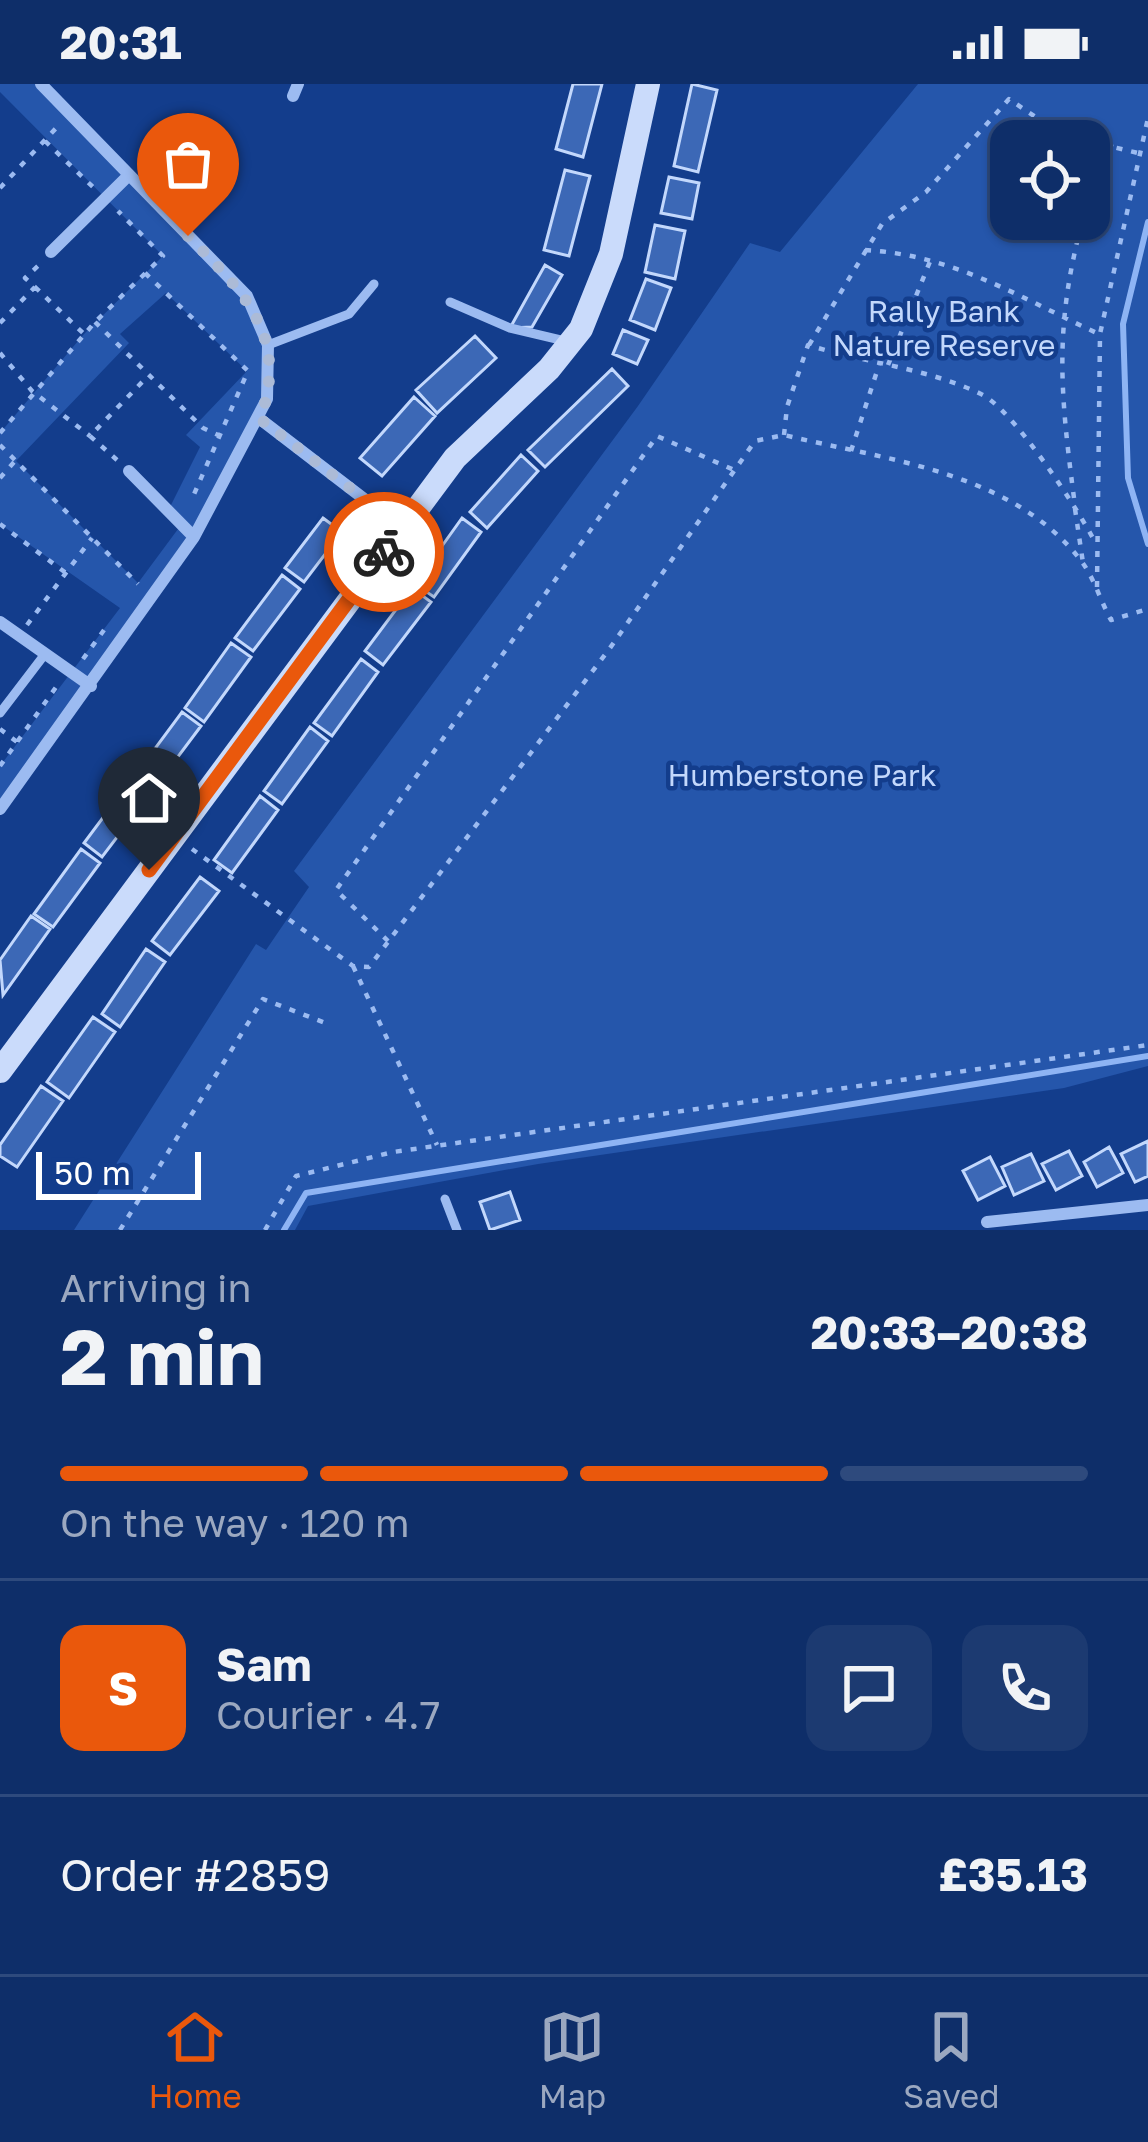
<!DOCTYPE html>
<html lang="en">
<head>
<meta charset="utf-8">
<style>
	:root { --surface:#0e2e69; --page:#1c3a71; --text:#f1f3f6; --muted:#9ba8c0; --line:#2e4a7d; --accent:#ea580c }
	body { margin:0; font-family:"Golos Text",sans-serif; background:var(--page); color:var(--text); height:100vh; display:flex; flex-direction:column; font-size:45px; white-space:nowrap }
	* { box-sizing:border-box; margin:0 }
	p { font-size:39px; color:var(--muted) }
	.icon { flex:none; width:66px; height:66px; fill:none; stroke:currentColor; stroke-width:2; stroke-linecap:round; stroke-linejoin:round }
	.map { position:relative; height:1146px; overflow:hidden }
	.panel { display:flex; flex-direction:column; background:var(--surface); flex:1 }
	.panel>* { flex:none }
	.buttons { position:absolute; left:990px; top:36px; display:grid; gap:24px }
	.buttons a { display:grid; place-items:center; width:120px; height:120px; border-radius:24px; background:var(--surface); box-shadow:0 3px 9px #0004,0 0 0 3px var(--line); font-size:60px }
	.scale { position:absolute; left:36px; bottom:30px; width:165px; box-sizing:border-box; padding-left:12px; border:6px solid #fff; border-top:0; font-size:33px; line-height:42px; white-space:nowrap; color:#fff; -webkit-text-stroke:9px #133d8c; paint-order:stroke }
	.pin { position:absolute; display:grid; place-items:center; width:102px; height:102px; color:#fff; margin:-123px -51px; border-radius:50% 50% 50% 0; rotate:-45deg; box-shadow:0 0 12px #0007 }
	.pin .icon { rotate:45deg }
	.courier { position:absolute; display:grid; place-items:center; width:120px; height:120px; margin:-60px; border:9px solid #ea580c; border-radius:50%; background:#fff; color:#222; box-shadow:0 3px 15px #0007 }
	.overview em { font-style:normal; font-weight:700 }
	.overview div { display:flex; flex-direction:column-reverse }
	.overview { display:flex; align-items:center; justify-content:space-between; height:204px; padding:0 60px }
	h1 { font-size:78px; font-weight:700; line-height:90px }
	.bar { display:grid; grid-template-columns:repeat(4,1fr); gap:18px 12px; align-content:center; height:144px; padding:0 60px }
	.bar i { height:15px; border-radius:9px; background:var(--line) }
	.bar .current { background:var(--accent) }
	.bar p { grid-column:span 4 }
	.line { display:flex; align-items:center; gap:30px; padding:0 60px; border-top:3px solid var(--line) }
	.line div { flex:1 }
	.round { display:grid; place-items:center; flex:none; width:126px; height:126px; border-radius:24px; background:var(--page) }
	.status { display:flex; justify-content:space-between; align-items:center; height:84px; padding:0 60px; background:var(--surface); direction:ltr }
	.status svg { height:33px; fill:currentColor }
	.menu { display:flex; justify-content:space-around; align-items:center; height:168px; border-top:3px solid var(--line); background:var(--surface); font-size:33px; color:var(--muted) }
	.menu a { display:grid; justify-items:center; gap:6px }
	.menu .current { color:var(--accent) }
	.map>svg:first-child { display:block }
	.green { fill:#2556ab; fill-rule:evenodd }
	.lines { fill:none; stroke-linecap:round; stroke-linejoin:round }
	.stream { stroke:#8eb4f4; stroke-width:6 }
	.building { fill:#3c68b6; stroke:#c3d8fc; stroke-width:3 }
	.path { stroke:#9cbbf1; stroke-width:4.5; stroke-dasharray:6 9; stroke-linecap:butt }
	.lane { stroke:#9cbbf1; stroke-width:9 }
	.street { stroke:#9cbbf1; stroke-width:12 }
	.secondary { stroke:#cadbfb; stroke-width:24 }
	.done { stroke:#acbbd7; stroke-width:12; stroke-dasharray:0 21.6 }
	.route { stroke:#ea580c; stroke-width:15 }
	.labels { text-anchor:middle; stroke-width:9; stroke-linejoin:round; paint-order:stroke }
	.park-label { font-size:30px; fill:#c3d8fc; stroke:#133d8c }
</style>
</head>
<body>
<div class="status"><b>20:31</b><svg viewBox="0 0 49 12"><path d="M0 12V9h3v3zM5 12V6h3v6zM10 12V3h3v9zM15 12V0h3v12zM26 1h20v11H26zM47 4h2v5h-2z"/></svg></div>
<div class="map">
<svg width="1148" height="1146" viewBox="0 0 1148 1146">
	<rect width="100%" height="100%" fill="#133d8c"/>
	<!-- green -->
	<path class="green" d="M0 0H41L247 212 268 261 267 315 234 384 0 725V682L120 524 0 440V349L84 250 163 172 0 8ZM166 209 247 287 186 351 200 363 168 427 181 441 138 499 16 377 129 259 120 250Z
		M918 0H1148V982L1064 1004 538 1080 308 1122 295 1146H74L256 860 266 866 309 803 294 787 638 322 750 159 780 168ZM1011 57H1089V135H1011Z"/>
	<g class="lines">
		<!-- stream -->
		<path class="stream" d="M1148 138 1123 240 1128 394 1148 460
			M284 1146 306 1109 1148 972"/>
	</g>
	<!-- building -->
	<path class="building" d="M573 0H602L583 73 556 65Z
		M692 0 717 6 698 88 674 82Z
		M565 86 590 92 569 172 544 166Z
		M669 93 699 99 692 135 661 129Z
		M655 141 685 147 675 195 645 188Z
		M545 181 562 191 532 243 510 244Z
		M646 195 671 204 655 246 630 236Z
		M623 246 648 256 637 280 613 270Z
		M475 252 496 274 437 329 416 306Z
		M612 285 628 302 545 383 528 366Z
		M414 313 435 332 382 392 360 374Z
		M521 371 538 387 487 444 470 428Z
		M323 434 342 448 304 498 285 484Z
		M462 434 481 448 434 513 415 500Z
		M282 491 300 505 253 567 235 554Z
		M412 504 431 518 383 581 365 567Z
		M231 559 251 573 204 638 185 624Z
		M361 575 378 588 332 652 314 639Z
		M182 628 201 642 153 706 134 693Z
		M310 643 328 657 282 720 264 707Z
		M131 696 150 710 102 773 84 759Z
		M260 712 278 726 232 789 214 776Z
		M81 765 100 779 53 843 34 830Z
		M200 793 219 807 170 871 152 857Z
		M31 832 50 845 3 911 0 876Z
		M146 865 165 878 120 943 102 930Z
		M93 933 115 948 69 1014 47 998Z
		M41 1002 63 1017 17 1083 0 1072V1061Z
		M1148 1057V1092L1135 1098 1121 1070Z
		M1109 1063 1123 1089 1097 1103 1084 1078Z
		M1069 1067 1082 1092 1056 1106 1042 1080Z
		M1031 1070 1044 1097 1014 1111 1002 1083Z
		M990 1073 1005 1102 978 1116 963 1087Z
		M510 1108 520 1136 490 1146 480 1118Z"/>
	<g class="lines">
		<!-- path -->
		<path class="path" d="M45 57 93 103
			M0 104 59 41
			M1089 114 1113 63 1138 69
			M865 166C955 171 1020 214 1099 250
			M145 189 248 287 191 417
			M35 203 83 249
			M95 238 203 344 218 351
			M0 239 35 203 25 194 39 181
			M809 261 882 140 926 108 1009 15 1059 49 1113 63
			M0 269 32 307 90 352
			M888 281 931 175
			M0 349 95 238 163 172 118 127
			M784 351 787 323 808 261C865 279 927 284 981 310 1012 324 1078 425 1095 458
			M0 361 138 500
			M851 367 879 281
			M117 376 90 352 148 292
			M0 394 15 377
			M1074 414C1060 307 1054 241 1083 135
			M1075 425 1083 479
			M0 440 66 489
			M1097 503 1100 250 1148 34
			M27 541 92 454
			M83 575 104 546
			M0 645 17 658
			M0 682 59 599
			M192 765 353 882 369 883 610 564 755 357 784 351C887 376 1014 388 1082 478 1094 494 1101 518 1111 536L1148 525
			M388 857 336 806 657 352 734 386
			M353 882 437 1061
			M120 1146 263 915 328 940
			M265 1146 296 1092 393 1068 1148 961"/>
		<!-- lane -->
		<path class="lane" d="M450 218 510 244 565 257
			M268 261 349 230 374 200
			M0 629 45 570
			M445 1115 457 1146"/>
		<!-- street -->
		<path class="street" d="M293 12 298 0
			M51 168 129 91
			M260 335 402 444
			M129 387 194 453
			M0 538 91 602
			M0 725 194 453 267 315 268 261 247 212 41 0
			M987 1138 1148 1121"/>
		<!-- secondary -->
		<path class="secondary" d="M0 987 455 374 549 285 581 245 611 170 648 0"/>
	</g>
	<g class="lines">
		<!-- done -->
		<path class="done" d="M188 152C243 207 290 252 260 335L402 444 384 468"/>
		<!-- route -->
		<path class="route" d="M149 786 384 468"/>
	</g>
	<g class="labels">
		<!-- park labels -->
		<g class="park-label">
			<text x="944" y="238">Rally Bank<tspan x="944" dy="34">Nature Reserve</tspan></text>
			<text x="802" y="702">Humberstone Park</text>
		</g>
	</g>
</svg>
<div class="buttons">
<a><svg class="icon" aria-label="locate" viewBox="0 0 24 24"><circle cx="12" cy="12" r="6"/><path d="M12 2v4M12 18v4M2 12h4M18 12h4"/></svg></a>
</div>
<div class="scale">50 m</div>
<div class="pin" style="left:188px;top:152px;background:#ea580c"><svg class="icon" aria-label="bag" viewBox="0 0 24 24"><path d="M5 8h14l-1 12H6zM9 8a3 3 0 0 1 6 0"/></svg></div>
<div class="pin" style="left:149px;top:786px;background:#1f2937"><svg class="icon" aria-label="home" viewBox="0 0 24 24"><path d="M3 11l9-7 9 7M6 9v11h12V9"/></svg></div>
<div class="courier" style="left:384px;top:468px"><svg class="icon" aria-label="bike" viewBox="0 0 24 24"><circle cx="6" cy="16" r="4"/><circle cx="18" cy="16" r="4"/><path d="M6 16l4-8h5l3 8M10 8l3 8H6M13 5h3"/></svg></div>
</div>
<section class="panel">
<div class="overview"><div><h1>2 min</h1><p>Arriving in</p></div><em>20:33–20:38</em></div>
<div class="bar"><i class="current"></i><i class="current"></i><i class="current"></i><i></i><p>On the way · 120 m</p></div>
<div class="line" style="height:216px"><b class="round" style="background:var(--accent);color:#fff">S</b><div><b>Sam</b><p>Courier · 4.7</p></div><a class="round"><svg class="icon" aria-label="chat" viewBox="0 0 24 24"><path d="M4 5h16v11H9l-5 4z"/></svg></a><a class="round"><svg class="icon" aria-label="phone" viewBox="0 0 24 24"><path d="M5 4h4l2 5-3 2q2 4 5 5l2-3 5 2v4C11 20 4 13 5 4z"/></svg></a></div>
<div class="line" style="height:156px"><div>Order #2859</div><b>£35.13</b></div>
</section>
<nav class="menu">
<a class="current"><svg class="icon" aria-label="home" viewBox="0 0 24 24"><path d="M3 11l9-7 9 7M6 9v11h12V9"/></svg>Home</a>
<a><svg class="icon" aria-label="map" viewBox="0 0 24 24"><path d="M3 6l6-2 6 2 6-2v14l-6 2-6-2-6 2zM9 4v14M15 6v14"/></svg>Map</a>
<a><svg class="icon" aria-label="saved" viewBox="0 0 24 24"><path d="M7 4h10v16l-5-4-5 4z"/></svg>Saved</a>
</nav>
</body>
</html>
